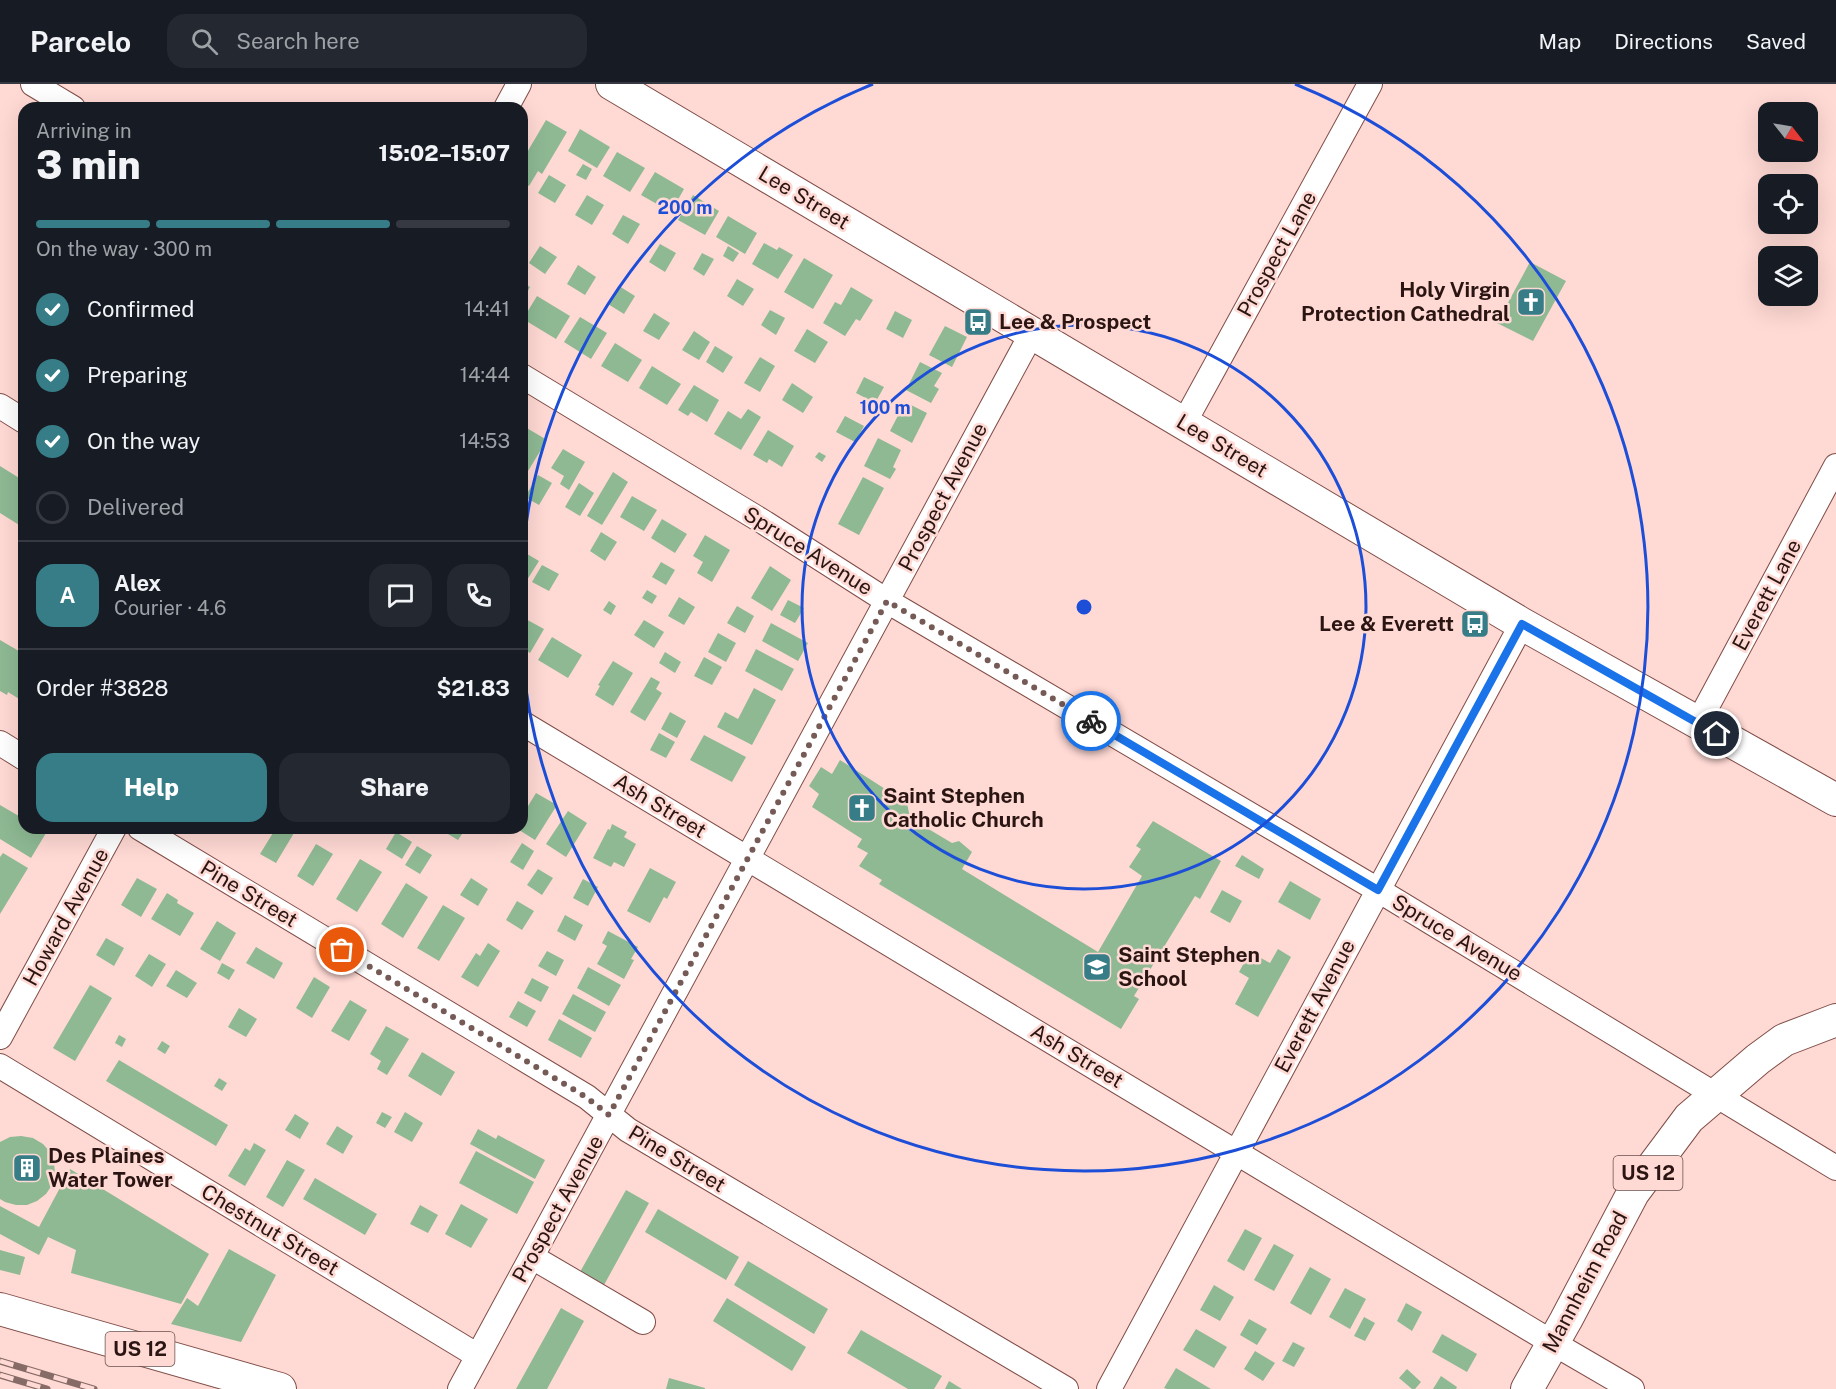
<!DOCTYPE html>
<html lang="en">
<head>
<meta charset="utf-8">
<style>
	:root { --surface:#171b24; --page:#242831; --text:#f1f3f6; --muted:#9ea1a6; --line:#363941; --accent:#367d87 }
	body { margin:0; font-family:"Public Sans",sans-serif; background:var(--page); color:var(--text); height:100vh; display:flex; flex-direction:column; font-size:22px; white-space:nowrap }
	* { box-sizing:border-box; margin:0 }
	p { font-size:20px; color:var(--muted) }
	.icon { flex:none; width:33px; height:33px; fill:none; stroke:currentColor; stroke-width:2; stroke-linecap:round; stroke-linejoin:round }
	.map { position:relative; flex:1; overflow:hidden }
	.details { position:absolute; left:18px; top:18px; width:510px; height:732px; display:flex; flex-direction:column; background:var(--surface); border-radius:18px; box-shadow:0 6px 24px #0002 }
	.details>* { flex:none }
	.needle { width:39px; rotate:121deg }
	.buttons { position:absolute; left:1758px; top:18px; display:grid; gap:12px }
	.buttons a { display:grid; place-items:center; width:60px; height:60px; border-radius:12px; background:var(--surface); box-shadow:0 6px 24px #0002; font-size:30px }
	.pin { position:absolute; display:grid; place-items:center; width:51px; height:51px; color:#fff; margin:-26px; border:3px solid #fff; border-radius:50%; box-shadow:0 2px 6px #0007 }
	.courier { position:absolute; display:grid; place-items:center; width:60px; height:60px; margin:-30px; border:4px solid #1a73e8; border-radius:50%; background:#fff; color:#222; box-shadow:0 2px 8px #0007 }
	.headline em { font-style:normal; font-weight:800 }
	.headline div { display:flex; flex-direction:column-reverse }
	.headline { display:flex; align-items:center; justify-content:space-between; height:102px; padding:0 18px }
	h1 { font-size:39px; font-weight:800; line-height:45px }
	.bar { display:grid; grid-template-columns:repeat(4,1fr); gap:9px 6px; align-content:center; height:72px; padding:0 18px }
	.bar i { height:8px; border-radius:4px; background:var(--line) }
	.bar .active { background:var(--accent) }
	.bar p { grid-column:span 4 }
	.line { display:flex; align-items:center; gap:15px; padding:0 18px; border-top:2px solid var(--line) }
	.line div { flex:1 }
	.round { display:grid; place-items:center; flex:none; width:63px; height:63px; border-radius:18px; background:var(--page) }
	ol { padding:0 18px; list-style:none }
	li { display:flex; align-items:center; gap:18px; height:66px }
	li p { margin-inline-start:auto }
	li .icon { padding:6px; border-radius:50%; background:var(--accent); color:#fff; stroke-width:4 }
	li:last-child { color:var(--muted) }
	li i { width:33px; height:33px; border:3px solid var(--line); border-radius:50% }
	.action { display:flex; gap:12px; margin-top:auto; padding:12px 18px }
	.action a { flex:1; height:69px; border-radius:18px; background:var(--accent); color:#fff; font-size:24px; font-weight:800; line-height:69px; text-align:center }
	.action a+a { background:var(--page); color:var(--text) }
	header { display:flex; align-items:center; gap:36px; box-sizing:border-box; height:84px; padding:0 30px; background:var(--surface); border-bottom:2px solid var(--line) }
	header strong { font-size:28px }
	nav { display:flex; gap:33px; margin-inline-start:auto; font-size:21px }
	.search { width:420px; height:54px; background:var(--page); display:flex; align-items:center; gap:15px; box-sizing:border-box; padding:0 21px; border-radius:18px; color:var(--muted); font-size:22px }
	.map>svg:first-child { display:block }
	.building { fill:#8eb993 }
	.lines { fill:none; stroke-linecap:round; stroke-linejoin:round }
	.minor-casing { stroke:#804d47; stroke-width:26 }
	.major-casing { stroke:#804d47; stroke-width:34 }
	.minor { stroke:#fff; stroke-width:24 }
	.major { stroke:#fff; stroke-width:32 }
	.rail-casing { stroke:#876b67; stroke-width:7 }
	.rail { stroke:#ffd9d4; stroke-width:4.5; stroke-dasharray:14; stroke-linecap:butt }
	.done { stroke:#755a56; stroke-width:6; stroke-dasharray:0 10.8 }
	.route { stroke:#1a73e8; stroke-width:8 }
	.ring { fill:none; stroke:#1d4ed8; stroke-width:3 }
	.labels { text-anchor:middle; stroke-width:5; stroke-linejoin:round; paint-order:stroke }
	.shield { fill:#ffd9d4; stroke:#6a504c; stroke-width:1.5 }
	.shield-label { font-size:20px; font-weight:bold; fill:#2a1512 }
	.street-label { font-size:21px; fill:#2a1512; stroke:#ffd9d4 }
	.poi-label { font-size:21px; font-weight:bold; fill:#2a1512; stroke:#ffd9d4; text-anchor:start }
	.centre { fill:#1d4ed8; stroke:#ffd9d4; stroke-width:3 }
	.ring-label { font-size:18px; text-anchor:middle; font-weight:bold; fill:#1d4ed8; stroke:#ffd9d4; stroke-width:5; stroke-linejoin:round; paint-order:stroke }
</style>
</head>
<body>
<header>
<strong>Parcelo</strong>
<div class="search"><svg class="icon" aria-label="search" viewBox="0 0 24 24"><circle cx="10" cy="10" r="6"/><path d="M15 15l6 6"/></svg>Search here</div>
<nav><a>Map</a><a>Directions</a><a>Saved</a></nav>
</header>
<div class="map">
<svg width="1836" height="1305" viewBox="0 0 1836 1305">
	<rect width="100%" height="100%" fill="#ffd9d4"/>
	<!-- building -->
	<path class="building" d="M546 36 567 48 542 90 538 87 529 102 522 98V77Z
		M580 45 610 63 597 84 568 67Z
		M617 68 645 84 630 108 603 92Z
		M583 80 592 85 586 96 576 91Z
		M655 88 684 105 671 128 641 111Z
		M549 91 566 101 555 119 538 109Z
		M587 111 604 121 592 141 575 131Z
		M693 111 719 127 705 151 678 136Z
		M623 131 640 140 628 160 612 150Z
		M728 132 757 149 745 170 716 153Z
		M764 159 777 166 779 163 793 171 778 195 752 180Z
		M660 160 676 169 665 188 649 178Z
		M540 162 557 173 545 190 529 179Z
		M728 162 739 169 733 178 723 172Z
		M702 169 714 175 704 192 693 185Z
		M804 174 833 191 813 225 784 208Z
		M1530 178 1566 197 1533 257 1497 239Z
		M578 181 596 193 585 211 567 200Z
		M737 195 754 205 743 222 727 212Z
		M522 198 530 203 522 218Z
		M619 202 635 212 624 230 608 220Z
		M851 203 873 216 860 237 856 235 845 252 823 239 835 218 841 221Z
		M537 212 570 232 556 255 523 235Z
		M770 226 785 234 776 251 761 241Z
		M895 227 912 236 903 254 886 245Z
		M654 229 670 239 659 256 643 247Z
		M580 233 607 249 591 275 564 258Z
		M945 242 967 253 952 283 929 271Z
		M807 245 828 258 815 279 794 267Z
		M694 247 710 258 699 276 682 266Z
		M615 259 642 276 628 298 601 282Z
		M715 262 733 273 723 289 706 278Z
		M760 273 775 282 760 308 744 299Z
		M920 278 942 289 934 302 939 305 931 319 906 306Z
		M652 282 681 300 667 321 639 304Z
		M864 293 884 303 875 319 856 309Z
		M792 299 813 313 803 329 782 316Z
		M694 301 719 316 707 338 691 328 688 332 678 326Z
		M905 318 927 329 912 359 890 347Z
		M748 325 761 333 741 366 714 350 728 327 741 335Z
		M845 332 864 342 855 358 836 348Z
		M525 343 547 356 528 387 522 383V348Z
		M768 346 794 362 782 383 769 375 767 379 753 371Z
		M878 354 901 366 893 383 896 385 890 395 864 382Z
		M563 365 585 378 569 406 560 400 564 392 551 384Z
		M819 368 826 372 822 378 815 373Z
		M0 382 24 397V444L0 429Z
		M613 388 628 398 602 441 587 432Z
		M538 391 552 399 539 421 525 413Z
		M863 393 884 404 859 451 838 440Z
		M579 399 594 409 580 432 565 423Z
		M632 412 657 426 644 447 620 433Z
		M662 435 687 450 675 469 651 454Z
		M601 448 617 458 605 477 590 467Z
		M705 451 730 466 712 498 697 489 703 478 693 472Z
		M522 467 539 477 527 496 522 493Z
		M661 478 675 486 666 501 652 493Z
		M542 481 559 490 549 507 532 498Z
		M770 482 791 496 772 527 751 514Z
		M647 506 657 512 652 520 642 514Z
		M679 513 695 523 684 541 668 532Z
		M788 516 804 524 795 539 780 531Z
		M609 517 616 522 611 531 603 526Z
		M737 522 754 532 745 549 727 539Z
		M522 533 544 545 530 569 522 564Z
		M644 536 664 548 654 564 634 551Z
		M771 539 808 559 798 577 762 557Z
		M718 549 736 559 726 578 708 568Z
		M552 553 582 571 568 594 538 576Z
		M0 556 24 570V618L8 608 7 611 0 607Z
		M756 565 794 585 782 607 745 587Z
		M665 568 681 578 675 589 659 579Z
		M704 573 722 583 712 601 694 592Z
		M613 577 633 589 613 622 595 611 600 602 598 601Z
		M651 593 660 598 656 605 662 609 645 637 630 628Z
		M754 604 776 616 752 661 717 643 725 628 738 635Z
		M670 628 686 637 677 654 661 645Z
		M659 649 675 658 666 674 650 666Z
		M704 651 746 673 732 698 690 676Z
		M840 676 907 719 910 734 952 759 959 757 972 768 962 785 1098 868 1142 792 1129 783 1141 765 1136 762 1153 737 1221 777 1200 815 1195 812 1134 912 1139 915 1121 945 879 800 882 796 859 782 868 769 857 763 862 755 812 723 819 710 809 702 821 683 832 690Z
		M536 709 557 721 535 756 516 744H522V732Z
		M0 721 24 735V744H38L46 749 31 774 0 755Z
		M568 727 587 739 566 773 546 760Z
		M612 740 627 748 624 753 636 760 624 783 614 778 611 783 593 774 608 745 610 746Z
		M276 744H297L276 779 260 770Z
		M438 744H466L458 756Z
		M396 748 412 758 402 775 386 765Z
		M522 759 534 767 523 786 510 778Z
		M316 760 333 770 313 802 297 792Z
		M417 762 432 771 420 790 405 781Z
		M3 769 28 784 0 830V773Z
		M1242 771 1264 785 1259 795 1235 782Z
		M360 775 382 788 357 828 336 815Z
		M650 784 676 798 667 815 664 813 650 839 627 827Z
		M538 785 553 794 542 811 527 801Z
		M137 794 157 805 141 833 121 821Z
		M471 794 488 805 478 822 460 811Z
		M583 795 598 803 588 822 573 814Z
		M1290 797 1321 815 1310 836 1278 818Z
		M406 799 428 813 403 854 381 840Z
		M1222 806 1242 817 1230 839 1210 828Z
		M167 809 178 816 177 819 194 829 180 852 151 835Z
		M517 817 534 827 522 846 506 836Z
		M443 821 465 834 439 877 417 864Z
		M565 831 583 841 575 857 557 847Z
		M217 837 236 849 220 877 200 865Z
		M608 847 638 863 631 875 634 876 624 895 597 880 607 862 602 859Z
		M106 854 124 864 114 882 96 871Z
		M488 859 500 867 478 903 461 893 476 869 480 872Z
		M256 863 283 879 274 895 246 879Z
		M1278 865 1291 873 1258 933 1235 920 1249 894 1239 888 1250 868 1270 879Z
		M547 867 564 876 556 892 538 882Z
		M149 870 166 880 152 903 135 892Z
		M222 879 235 886 229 896 217 889Z
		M588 883 621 901 609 922 577 904Z
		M176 886 197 899 187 914 166 902Z
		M314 893 330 903 312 934 296 924Z
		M532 894 549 903 541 918 524 909Z
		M90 901 112 914 75 977 53 964Z
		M573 910 606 928 595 948 562 930Z
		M350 916 367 926 349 957 331 947Z
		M518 917 536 927 527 943 509 933Z
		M239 924 257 935 246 953 228 943Z
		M559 935 592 954 581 974 548 956Z
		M386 942 409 955 387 991 377 985 381 977 370 970Z
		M119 951 126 955 122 963 115 959Z
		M162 957 170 962 165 970 157 965Z
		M422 968 455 988 441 1012 408 992Z
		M119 976 228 1041 216 1062 106 997Z
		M219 994 227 999 222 1007 214 1002Z
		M382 1028 392 1033 385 1044 376 1039Z
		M405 1028 423 1039 412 1058 394 1048Z
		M295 1030 309 1039 300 1055 285 1046Z
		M337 1042 353 1052 343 1070 326 1060Z
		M478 1045 496 1055 498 1051 545 1076 535 1095 470 1060Z
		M21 1052 33 1054 43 1060 50 1068 54 1078 55 1090 52 1101 46 1110 37 1117 27 1121H16L5 1118 0 1115V1058L10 1053Z
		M254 1059 266 1066 245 1102 228 1092 245 1064 250 1067Z
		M476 1067 534 1098 517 1130 459 1099Z
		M287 1076 305 1086 283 1123 266 1113Z
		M70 1085 209 1170 181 1220 71 1189 76 1166 48 1153 39 1171 0 1150V1122L39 1143Z
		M315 1094 377 1130 365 1151 303 1115Z
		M626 1106 649 1119 604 1201 580 1188Z
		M461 1120 488 1135 471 1164 445 1150Z
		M420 1121 438 1131 428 1149 410 1140Z
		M658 1125 739 1173 726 1196 645 1148Z
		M1245 1145 1262 1154 1244 1187 1227 1177Z
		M1274 1160 1294 1171 1274 1207 1254 1196Z
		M229 1165 276 1191 241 1258 171 1240 187 1214 198 1222Z
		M0 1166 25 1173 20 1191 0 1186Z
		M748 1177 828 1225 814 1250 734 1201Z
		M1310 1183 1331 1195 1311 1231 1290 1219Z
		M1214 1201 1234 1213 1220 1237 1200 1226Z
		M1345 1204 1366 1215 1350 1245 1329 1233Z
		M727 1214 806 1263 792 1287 713 1237Z
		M1406 1219 1422 1228 1412 1247 1397 1237Z
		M561 1224 584 1237 547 1305H516Z
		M1364 1233 1375 1239 1365 1257 1354 1252Z
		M1249 1235 1267 1245 1257 1261 1240 1251Z
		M1196 1245 1227 1263 1214 1284 1183 1266Z
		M861 1246 942 1292 934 1305H908L847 1269Z
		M1442 1250 1477 1270 1467 1288 1432 1268Z
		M1293 1258 1305 1264 1294 1283 1282 1277Z
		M1255 1267 1275 1279 1263 1297 1244 1285Z
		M1176 1284 1211 1305H1167L1164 1304Z
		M1407 1285 1421 1298 1415 1305H1412L1399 1294Z
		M1441 1292 1457 1303 1456 1305H1433Z
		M669 1294 705 1304V1305H666Z
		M949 1297 962 1305H945Z"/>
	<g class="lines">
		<!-- minor casing -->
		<g class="minor-casing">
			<path id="minor" d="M33 0 73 24
				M506 24 519 0
				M522 292 765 439 887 517 1378 806 1836 1084
				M0 322 24 337
				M1184 339 1370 0
				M522 639 1553 1259 1632 1305
				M1698 639 1836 382
				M0 659 24 674
				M140 744 587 1013 628 1046 1066 1305
				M0 953 114 744
				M0 982 478 1272
				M532 1173 643 1238
				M460 1305 1032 249
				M1109 1305 1522 540"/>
		</g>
		<!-- major casing -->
		<g class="major-casing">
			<path id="major" d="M612 0 1522 540 1836 716
				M0 1225 280 1305
				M1527 1305 1566 1236 1633 1109 1689 1034 1758 975 1784 956 1836 936"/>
		</g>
		<!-- minor -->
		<use href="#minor" class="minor"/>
		<!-- major -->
		<use href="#major" class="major"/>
		<!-- rail casing -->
		<g class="rail-casing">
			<path id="rail" d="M0 1277 94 1305
				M0 1291 47 1305"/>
		</g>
		<!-- rail -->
		<use href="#rail" class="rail"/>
	</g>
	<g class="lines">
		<!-- done -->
		<path class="done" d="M342 866 586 1013 609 1031 887 517 1091 637"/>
		<!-- route -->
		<path class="route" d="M1091 637 1378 806 1522 540 1717 650"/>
	</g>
	<!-- distance rings -->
	<g class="ring">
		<circle cx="1084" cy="523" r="282"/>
		<path d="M522 474A564 564 0 0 1 873 0M1295 0A564 564 0 1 1 522 572"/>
	</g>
	<!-- icons -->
	<defs>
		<g id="church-square" transform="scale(1.5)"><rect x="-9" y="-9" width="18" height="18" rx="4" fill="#367d87" stroke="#ffd9d4"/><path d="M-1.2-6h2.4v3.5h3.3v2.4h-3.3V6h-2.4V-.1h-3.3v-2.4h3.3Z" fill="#fff"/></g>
		<g id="bus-square" transform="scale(1.5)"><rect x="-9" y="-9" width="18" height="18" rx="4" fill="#367d87" stroke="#ffd9d4"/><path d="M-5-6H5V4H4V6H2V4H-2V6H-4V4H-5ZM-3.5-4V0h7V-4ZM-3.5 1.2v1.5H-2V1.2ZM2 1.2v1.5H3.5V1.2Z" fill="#fff"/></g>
		<g id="school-square" transform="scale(1.5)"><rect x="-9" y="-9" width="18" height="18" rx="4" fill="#367d87" stroke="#ffd9d4"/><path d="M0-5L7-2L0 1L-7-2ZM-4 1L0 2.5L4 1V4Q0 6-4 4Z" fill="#fff"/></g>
		<g id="building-square" transform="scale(1.5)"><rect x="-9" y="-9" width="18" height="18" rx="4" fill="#367d87" stroke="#ffd9d4"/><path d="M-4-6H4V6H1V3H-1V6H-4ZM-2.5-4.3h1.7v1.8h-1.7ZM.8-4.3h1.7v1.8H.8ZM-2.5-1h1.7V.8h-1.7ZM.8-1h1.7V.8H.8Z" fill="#fff"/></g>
	</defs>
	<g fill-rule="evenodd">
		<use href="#church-square" x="1531" y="218"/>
		<use href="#bus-square" x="978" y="238"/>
		<use href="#bus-square" x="1475" y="540"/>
		<use href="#church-square" x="862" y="724"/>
		<use href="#school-square" x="1097" y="883"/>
		<use href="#building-square" x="27" y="1084"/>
	</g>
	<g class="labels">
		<!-- shield labels -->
		<g class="shield">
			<rect x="1613.5" y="1072" width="69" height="34" rx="4.5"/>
			<rect x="105.5" y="1248" width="69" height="34" rx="4.5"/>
		</g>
		<g class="shield-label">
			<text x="1648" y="1096">US 12</text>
			<text x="140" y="1272">US 12</text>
		</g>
		<!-- street labels -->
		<g class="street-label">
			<text transform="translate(804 114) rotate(31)" y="7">Lee Street</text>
			<text transform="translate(1277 170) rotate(-61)" y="7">Prospect Lane</text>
			<text transform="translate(1222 362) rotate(31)" y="7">Lee Street</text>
			<text transform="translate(943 413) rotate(-62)" y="7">Prospect Avenue</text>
			<text transform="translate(808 467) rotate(32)" y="7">Spruce Avenue</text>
			<text transform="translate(1767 511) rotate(-62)" y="7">Everett Lane</text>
			<text transform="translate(660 722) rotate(31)" y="7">Ash Street</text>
			<text transform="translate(249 810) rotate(31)" y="7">Pine Street</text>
			<text transform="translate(66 833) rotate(-61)" y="7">Howard Avenue</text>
			<text transform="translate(1457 854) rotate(31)" y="7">Spruce Avenue</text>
			<text transform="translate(1315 922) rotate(-62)" y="7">Everett Avenue</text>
			<text transform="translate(1077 972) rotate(31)" y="7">Ash Street</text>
			<text transform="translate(677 1075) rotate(31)" y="7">Pine Street</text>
			<text transform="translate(558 1125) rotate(-61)" y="7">Prospect Avenue</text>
			<text transform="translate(270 1146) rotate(31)" y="7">Chestnut Street</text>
			<text transform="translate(1585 1198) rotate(-62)" y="7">Mannheim Road</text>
		</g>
		<!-- poi labels -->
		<g class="poi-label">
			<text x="1510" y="213" text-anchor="end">Holy Virgin<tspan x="1510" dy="24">Protection Cathedral</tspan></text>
			<text x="999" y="245">Lee &amp; Prospect</text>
			<text x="1454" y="547" text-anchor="end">Lee &amp; Everett</text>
			<text x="883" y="719">Saint Stephen<tspan x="883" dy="24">Catholic Church</tspan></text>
			<text x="1118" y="878">Saint Stephen<tspan x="1118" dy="24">School</tspan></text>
			<text x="48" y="1079">Des Plaines<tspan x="48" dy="24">Water Tower</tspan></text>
		</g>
	</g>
	<circle cx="1084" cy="523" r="9" class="centre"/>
	<g class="ring-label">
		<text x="685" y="130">200 m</text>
		<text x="885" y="330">100 m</text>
	</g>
</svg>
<div class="buttons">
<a><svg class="needle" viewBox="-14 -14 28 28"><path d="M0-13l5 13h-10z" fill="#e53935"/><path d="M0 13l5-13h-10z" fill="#9ea1a6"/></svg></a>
<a><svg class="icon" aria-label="locate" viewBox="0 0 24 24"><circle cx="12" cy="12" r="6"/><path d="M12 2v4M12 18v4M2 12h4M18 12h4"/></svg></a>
<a><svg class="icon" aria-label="layers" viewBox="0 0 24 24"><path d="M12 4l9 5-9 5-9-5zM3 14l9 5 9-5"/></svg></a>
</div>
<div class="pin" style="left:342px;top:866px;background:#ea580c"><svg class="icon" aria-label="bag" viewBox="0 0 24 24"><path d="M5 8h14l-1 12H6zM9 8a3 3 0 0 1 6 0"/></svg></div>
<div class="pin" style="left:1717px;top:650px;background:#1f2937"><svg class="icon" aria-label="home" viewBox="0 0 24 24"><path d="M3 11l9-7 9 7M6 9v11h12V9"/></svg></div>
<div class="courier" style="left:1091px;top:637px"><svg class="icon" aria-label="bike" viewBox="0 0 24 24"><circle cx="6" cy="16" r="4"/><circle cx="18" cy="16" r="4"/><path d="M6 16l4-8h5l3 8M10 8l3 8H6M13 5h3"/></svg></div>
<section class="details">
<div class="headline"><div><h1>3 min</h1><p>Arriving in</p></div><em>15:02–15:07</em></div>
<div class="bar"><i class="active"></i><i class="active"></i><i class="active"></i><i></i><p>On the way · 300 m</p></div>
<ol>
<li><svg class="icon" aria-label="check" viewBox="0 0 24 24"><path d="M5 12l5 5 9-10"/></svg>Confirmed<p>14:41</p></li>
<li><svg class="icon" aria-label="check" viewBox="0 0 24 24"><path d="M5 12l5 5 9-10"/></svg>Preparing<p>14:44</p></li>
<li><svg class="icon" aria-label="check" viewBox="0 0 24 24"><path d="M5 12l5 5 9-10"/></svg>On the way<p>14:53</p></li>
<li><i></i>Delivered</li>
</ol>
<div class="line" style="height:108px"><b class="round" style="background:var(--accent);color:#fff">A</b><div><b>Alex</b><p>Courier · 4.6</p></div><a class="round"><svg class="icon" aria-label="chat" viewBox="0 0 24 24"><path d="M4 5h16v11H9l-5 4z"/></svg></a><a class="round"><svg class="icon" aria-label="phone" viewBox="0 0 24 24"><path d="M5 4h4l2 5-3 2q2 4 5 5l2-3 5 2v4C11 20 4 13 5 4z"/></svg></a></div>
<div class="line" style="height:78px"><div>Order #3828</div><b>$21.83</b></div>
<div class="action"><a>Help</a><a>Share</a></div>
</section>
</div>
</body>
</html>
